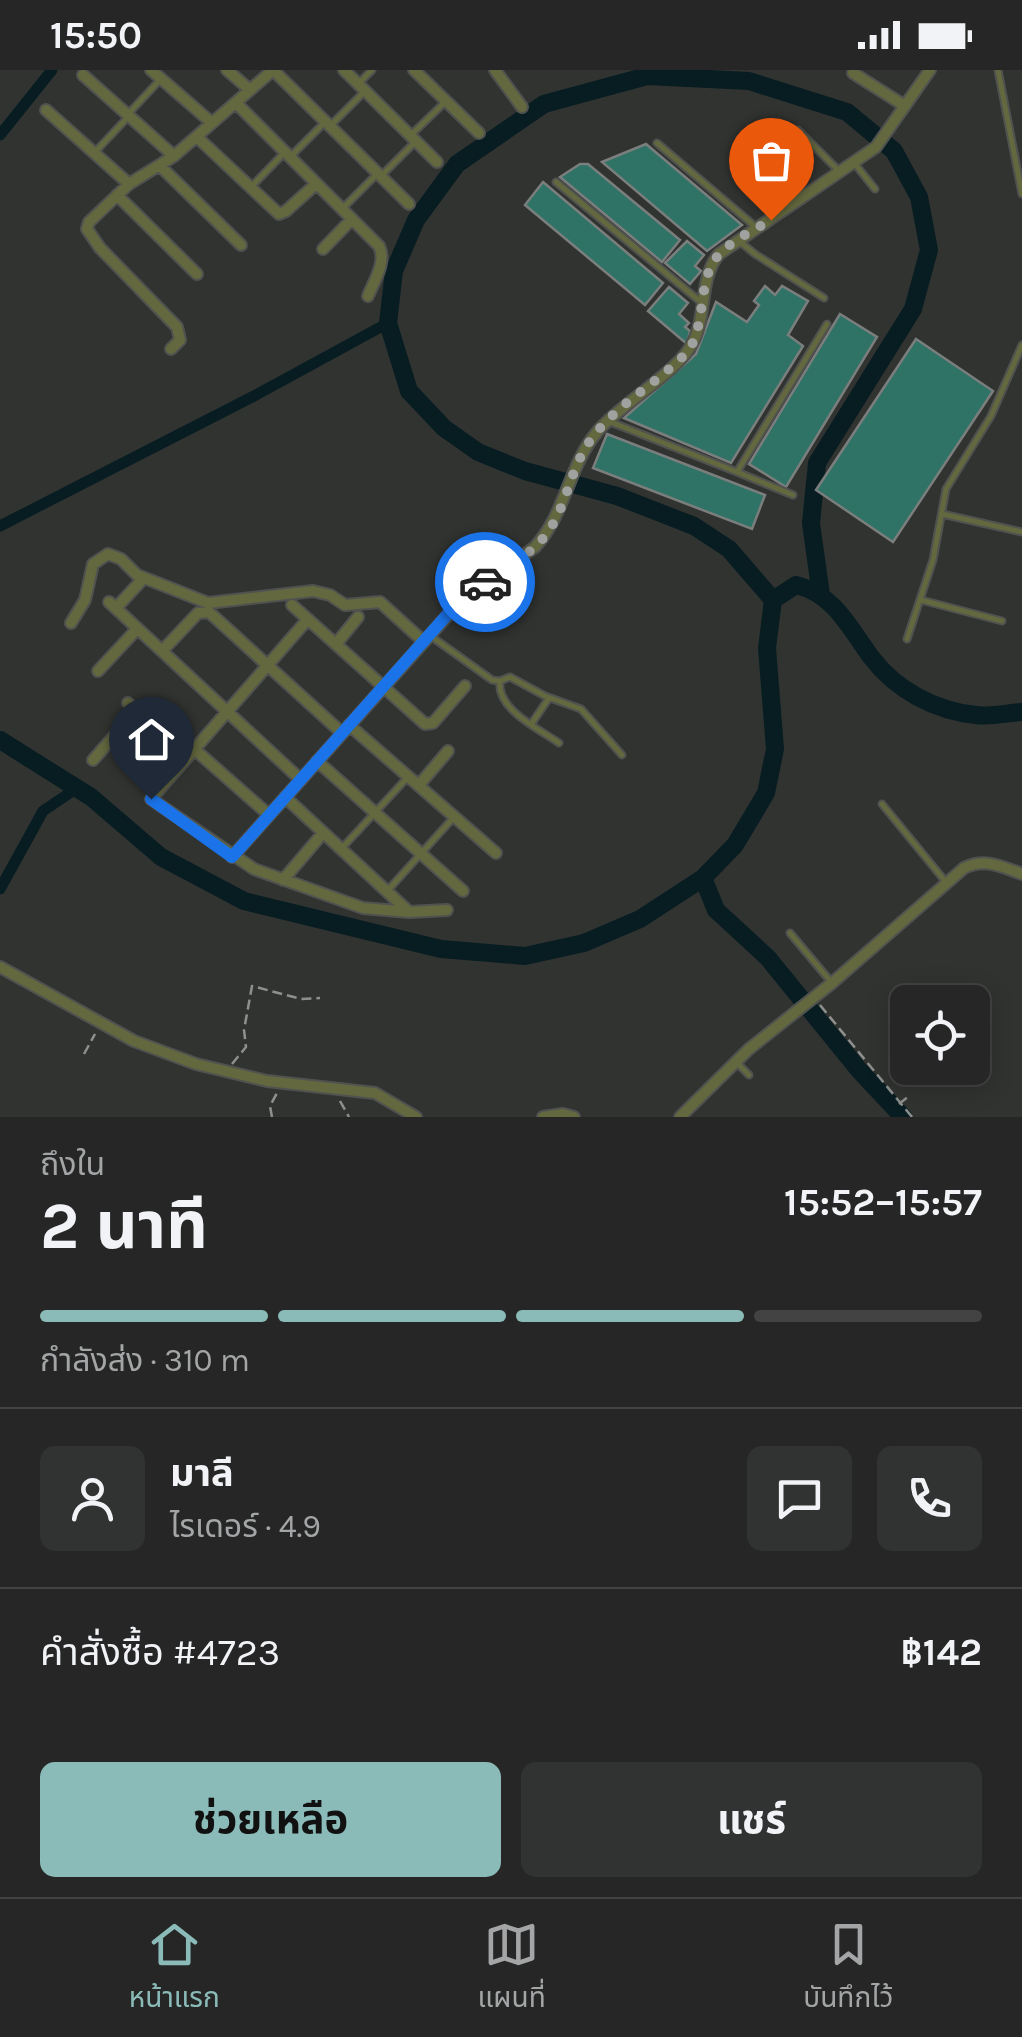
<!DOCTYPE html>
<html lang="th">
<head>
<meta charset="utf-8">
<style>
	:root { --surface:#252625; --page:#313232; --text:#f1f3f6; --muted:#a3a5a7; --line:#424342; --accent:#8bbbb9 }
	body { margin:0; font-family:Karla,"Noto Sans Thai",sans-serif; background:var(--page); color:var(--text); height:100vh; display:flex; flex-direction:column; font-size:38px; white-space:nowrap }
	* { box-sizing:border-box; margin:0 }
	p { font-size:32px; color:var(--muted) }
	.icon { flex:none; width:55px; height:55px; fill:none; stroke:currentColor; stroke-width:2; stroke-linecap:round; stroke-linejoin:round }
	.map { position:relative; height:1047px; overflow:hidden }
	.details { display:flex; flex-direction:column; background:var(--surface); flex:1 }
	.details>* { flex:none }
	.controls { position:absolute; left:890px; top:915px; display:grid; gap:20px }
	.controls a { display:grid; place-items:center; width:100px; height:100px; border-radius:15px; background:var(--surface); box-shadow:0 5px 25px #0003,0 0 0 2px var(--line); font-size:50px }
	.pin { position:absolute; display:grid; place-items:center; width:85px; height:85px; color:#fff; margin:-102px -42px; border-radius:50% 50% 50% 0; rotate:-45deg; box-shadow:0 0 10px #0007 }
	.pin .icon { rotate:45deg }
	.courier { position:absolute; display:grid; place-items:center; width:100px; height:100px; margin:-50px; border:8px solid #1a73e8; border-radius:50%; background:#fff; color:#222; box-shadow:0 2px 12px #0007 }
	.overview em { font-style:normal; font-weight:700 }
	.overview div { display:flex; flex-direction:column-reverse }
	.overview { display:flex; align-items:center; justify-content:space-between; height:170px; padding:0 40px }
	h1 { font-size:65px; font-weight:700; line-height:75px }
	.bar { display:grid; grid-template-columns:repeat(4,1fr); gap:15px 10px; align-content:center; height:120px; padding:0 40px }
	.bar i { height:12px; border-radius:8px; background:var(--line) }
	.bar .current { background:var(--accent) }
	.bar p { grid-column:span 4 }
	.line { display:flex; align-items:center; gap:25px; padding:0 40px; border-top:2px solid var(--line) }
	.line div { flex:1 }
	.round { display:grid; place-items:center; flex:none; width:105px; height:105px; border-radius:15px; background:var(--page) }
	.button { display:flex; gap:20px; margin-top:auto; padding:20px 40px }
	.button a { flex:1; height:115px; border-radius:15px; background:var(--accent); color:#111; font-size:40px; font-weight:700; line-height:115px; text-align:center }
	.button a+a { background:var(--page); color:var(--text) }
	.status { display:flex; justify-content:space-between; align-items:center; height:70px; padding:0 50px; background:var(--surface); direction:ltr }
	.status svg { height:28px; fill:currentColor }
	.tabs { display:flex; justify-content:space-around; align-items:center; height:140px; border-top:2px solid var(--line); background:var(--surface); font-size:28px; color:var(--muted) }
	.tabs a { display:grid; justify-items:center; gap:5px }
	.tabs .current { color:var(--accent) }
	.map>svg:first-child { display:block }
	.lines { fill:none; stroke-linecap:round; stroke-linejoin:round }
	.canal { stroke:#081d22; stroke-width:11 }
	.river { stroke:#081d22; stroke-width:18 }
	.building { fill:#2f7266; stroke:#7a7e7d; stroke-width:2.5 }
	.service-casing { stroke:#505250; stroke-width:9 }
	.minor-casing { stroke:#505250; stroke-width:14 }
	.path { stroke:#8e908e; stroke-width:2.5; stroke-dasharray:10 5; stroke-linecap:butt }
	.service { stroke:#63683f; stroke-width:5 }
	.minor { stroke:#63683f; stroke-width:10 }
	.done { stroke:#a0a2a0; stroke-width:10; stroke-dasharray:0 18 }
	.route { stroke:#1a73e8; stroke-width:12 }
</style>
</head>
<body>
<div class="status"><b>15:50</b><svg viewBox="0 0 49 12"><path d="M0 12V9h3v3zM5 12V6h3v6zM10 12V3h3v9zM15 12V0h3v12zM26 1h20v11H26zM47 4h2v5h-2z"/></svg></div>
<div class="map">
<svg width="1022" height="1047" viewBox="0 0 1022 1047">
	<rect width="100%" height="100%" fill="#313331"/>
	<g class="lines">
		<!-- canal -->
		<path class="canal" d="M0 65 52 0
			M0 456 256 325 388 253
			M0 819 43 741 77 718"/>
		<!-- river -->
		<path class="river" d="M773 530 729 479 694 456 617 426 525 401 478 382 444 358 409 321 388 253 394 201 416 150 457 94 544 34 647 6 749 11 847 42 894 81 919 127 929 180 913 239 817 393 811 453 821 525
			M0 670 91 727 161 787 244 831 441 879 525 886 584 873 640 849 703 808 735 775 766 723 775 679 767 578 773 530 796 515C834 524 849 557 871 587 896 620 935 641 976 645 990 647 1007 643 1022 642
			M703 808 716 840 768 888 859 1000 903 1047"/>
	</g>
	<!-- building -->
	<path class="building" d="M646 74 742 155 707 181 602 92Z
		M580 94H588L680 170 662 192 560 107Z
		M543 112 663 213 645 235 525 135Z
		M687 171 704 185 695 196 701 201 690 214 665 193Z
		M765 216 775 225 782 216 808 231 788 265 803 276 731 393 624 348 696 284 716 232 747 252 759 235 754 231Z
		M669 217 688 233 679 244 689 253 685 257 690 261 687 274 648 241Z
		M840 244 877 267 786 417 749 394Z
		M916 269 993 321 893 472 816 420Z
		M607 364 765 425 752 459 593 398Z"/>
	<g class="lines">
		<!-- service casing -->
		<g class="service-casing">
			<path id="service" d="M998 0 1022 124
				M360 12 372 0
				M129 43 159 11
				M332 54 363 23
				M798 60 838 100
				M412 64 444 33
				M657 73 757 158
				M96 81 129 46
				M292 85 325 52
				M855 94 875 119
				M381 106 414 73
				M556 112 702 233
				M252 116 285 82
				M342 139 378 103
				M739 171 755 184 824 228
				M608 351 737 402 827 254
				M737 402 793 425
				M942 444 1022 462
				M921 530 1002 551
				M432 567 492 610 500 611 510 607 545 626 581 639 622 685
				M907 569 933 490 946 419 991 346 1022 275
				M500 611C496 639 539 659 559 673
				M532 653 549 628
				M882 734 945 811
				M343 777 407 708
				M389 819 454 747
				M790 863 832 913
				M737 993 749 1005"/>
		</g>
		<!-- minor casing -->
		<g class="minor-casing">
			<path id="minor" d="M151 0 212 53
				M227 0 250 20
				M273 0 409 134
				M344 0 437 92
				M414 0 479 63
				M495 0 522 37
				M853 3 905 36
				M83 5 174 86
				M236 33 379 176C387 192 374 211 368 226
				M46 40 129 114
				M197 67 279 144 286 141 316 114
				M161 97 241 175
				M117 125 197 204
				M323 179 352 149
				M171 279 180 270 177 257 100 178 87 159 89 152 129 114 174 86 273 0
				M109 532 301 710
				M292 535 425 654 433 653 465 616
				M116 538 140 512
				M308 549 151 729 254 799 363 838 409 842 447 840
				M71 553 85 530 93 494 108 484 121 489 137 505 208 533 313 521 330 525 345 535 380 532 424 572
				M336 574 358 547
				M162 581 198 543 209 542 342 663
				M98 601 137 559
				M128 633 185 687
				M349 655 496 783
				M193 678 269 745
				M93 690 136 641
				M317 691 463 821
				M419 715 448 681
				M285 727 408 841
				M232 787 463 528 535 477C566 443 568 397 597 362 620 334 680 301 693 272 707 245 699 208 719 184L876 77 930 0
				M283 810 323 763
				M0 897 134 971 196 994 267 1011 375 1023 416 1047
				M543 1047 563 1044 574 1047
				M680 1047 749 979 832 913 964 798C985 788 1001 796 1022 804"/>
		</g>
		<!-- path -->
		<path class="path" d="M820 935 912 1047
			M84 984 95 964
			M232 994 246 977 244 960 252 916 301 929 320 928
			M340 1031 349 1047
			M899 1034 909 1026
			M272 1047 270 1036 278 1021"/>
		<!-- service -->
		<use href="#service" class="service"/>
		<!-- minor -->
		<use href="#minor" class="minor"/>
	</g>
	<g class="lines">
		<!-- done -->
		<path class="done" d="M485 512C508 496 535 483 550 459 569 429 570 398 592 368 618 333 660 312 689 280 706 253 698 209 717 187 730 171 754 160 771 150"/>
		<!-- route -->
		<path class="route" d="M151 729 232 787 462 528 485 512"/>
	</g>
</svg>
<div class="controls">
<a><svg class="icon" aria-label="locate" viewBox="0 0 24 24"><circle cx="12" cy="12" r="6"/><path d="M12 2v4M12 18v4M2 12h4M18 12h4"/></svg></a>
</div>
<div class="pin" style="left:771px;top:150px;background:#ea580c"><svg class="icon" aria-label="bag" viewBox="0 0 24 24"><path d="M5 8h14l-1 12H6zM9 8a3 3 0 0 1 6 0"/></svg></div>
<div class="pin" style="left:151px;top:729px;background:#1f2937"><svg class="icon" aria-label="home" viewBox="0 0 24 24"><path d="M3 11l9-7 9 7M6 9v11h12V9"/></svg></div>
<div class="courier" style="left:485px;top:512px"><svg class="icon" aria-label="car" viewBox="0 0 24 24"><path d="M5 17H2v-5l4-1 3-4h7l3 4 3 1v5h-3M9 17h6M6 11h13"/><circle cx="7" cy="17" r="2"/><circle cx="17" cy="17" r="2"/></svg></div>
</div>
<section class="details">
<div class="overview"><div><h1>2 นาที</h1><p>ถึงใน</p></div><em>15:52–15:57</em></div>
<div class="bar"><i class="current"></i><i class="current"></i><i class="current"></i><i></i><p>กำลังส่ง · 310 m</p></div>
<div class="line" style="height:180px"><a class="round"><svg class="icon" aria-label="person" viewBox="0 0 24 24"><circle cx="12" cy="8" r="4"/><path d="M4 21q1-7 8-7t8 7"/></svg></a><div><b>มาลี</b><p>ไรเดอร์ · 4.9</p></div><a class="round"><svg class="icon" aria-label="chat" viewBox="0 0 24 24"><path d="M4 5h16v11H9l-5 4z"/></svg></a><a class="round"><svg class="icon" aria-label="phone" viewBox="0 0 24 24"><path d="M5 4h4l2 5-3 2q2 4 5 5l2-3 5 2v4C11 20 4 13 5 4z"/></svg></a></div>
<div class="line" style="height:130px"><div>คำสั่งซื้อ #4723</div><b>฿142</b></div>
<div class="button"><a>ช่วยเหลือ</a><a>แชร์</a></div>
</section>
<nav class="tabs">
<a class="current"><svg class="icon" aria-label="home" viewBox="0 0 24 24"><path d="M3 11l9-7 9 7M6 9v11h12V9"/></svg>หน้าแรก</a>
<a><svg class="icon" aria-label="map" viewBox="0 0 24 24"><path d="M3 6l6-2 6 2 6-2v14l-6 2-6-2-6 2zM9 4v14M15 6v14"/></svg>แผนที่</a>
<a><svg class="icon" aria-label="saved" viewBox="0 0 24 24"><path d="M7 4h10v16l-5-4-5 4z"/></svg>บันทึกไว้</a>
</nav>
</body>
</html>
